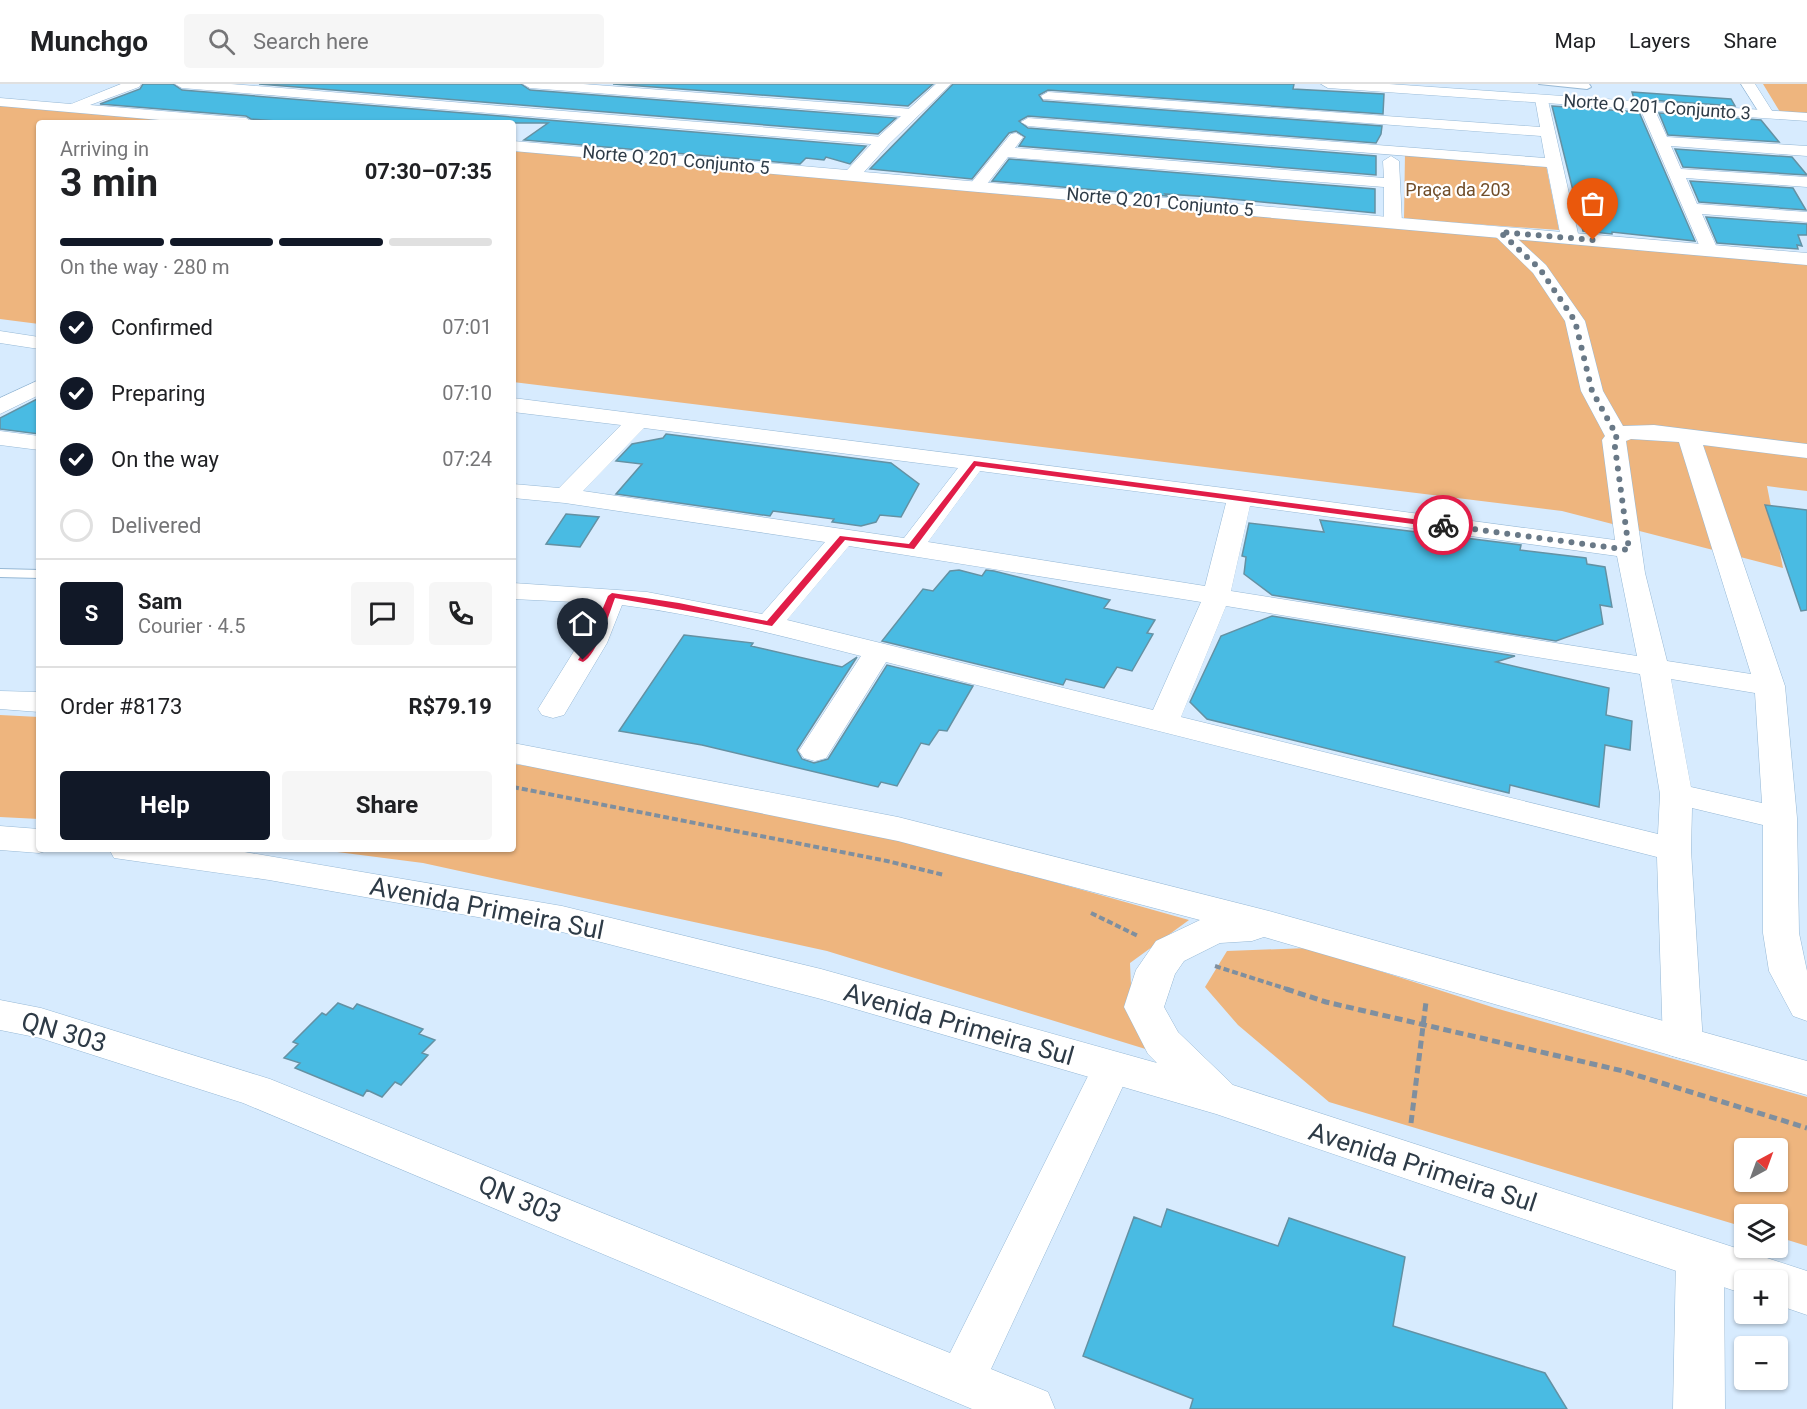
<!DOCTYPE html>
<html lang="en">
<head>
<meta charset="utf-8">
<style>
	:root { --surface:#fff; --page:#f6f6f6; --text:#202124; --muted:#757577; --line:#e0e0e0; --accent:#111827 }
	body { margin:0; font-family:Roboto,sans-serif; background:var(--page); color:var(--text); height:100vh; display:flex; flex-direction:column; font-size:22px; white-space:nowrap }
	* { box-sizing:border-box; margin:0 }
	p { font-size:20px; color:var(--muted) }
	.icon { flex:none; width:33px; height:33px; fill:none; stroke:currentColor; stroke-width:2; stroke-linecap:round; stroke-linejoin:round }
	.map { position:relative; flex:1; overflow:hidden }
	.details { position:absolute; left:36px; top:36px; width:480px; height:732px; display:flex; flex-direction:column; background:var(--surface); border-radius:6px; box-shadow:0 2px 4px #0004 }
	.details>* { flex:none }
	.needle { width:39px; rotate:41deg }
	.buttons { position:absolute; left:1734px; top:1054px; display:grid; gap:12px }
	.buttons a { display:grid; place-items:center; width:54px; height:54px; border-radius:6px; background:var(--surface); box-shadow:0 2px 4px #0004; font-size:30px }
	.pin { position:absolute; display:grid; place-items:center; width:51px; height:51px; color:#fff; margin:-62px -26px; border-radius:50% 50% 50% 0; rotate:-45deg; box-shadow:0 0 6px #0007 }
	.pin .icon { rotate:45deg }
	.courier { position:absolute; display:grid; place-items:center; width:60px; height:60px; margin:-30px; border:4px solid #e11d48; border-radius:50%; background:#fff; color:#222; box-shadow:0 2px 8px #0007 }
	.summary em { font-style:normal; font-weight:700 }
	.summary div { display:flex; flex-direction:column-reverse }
	.summary { display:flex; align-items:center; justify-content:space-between; height:102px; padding:0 24px }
	h1 { font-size:39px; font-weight:700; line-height:45px }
	.bar { display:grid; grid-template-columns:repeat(4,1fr); gap:9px 6px; align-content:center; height:72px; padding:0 24px }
	.bar i { height:8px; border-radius:4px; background:var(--line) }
	.bar .selected { background:var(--accent) }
	.bar p { grid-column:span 4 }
	.line { display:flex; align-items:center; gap:15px; padding:0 24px; border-top:2px solid var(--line) }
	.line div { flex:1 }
	.round { display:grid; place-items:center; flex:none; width:63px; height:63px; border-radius:6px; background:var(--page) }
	ol { padding:0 24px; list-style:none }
	li { display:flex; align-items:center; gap:18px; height:66px }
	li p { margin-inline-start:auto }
	li .icon { padding:6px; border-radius:50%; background:var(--accent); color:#fff; stroke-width:4 }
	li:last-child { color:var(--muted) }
	li i { width:33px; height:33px; border:3px solid var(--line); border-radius:50% }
	.cta { display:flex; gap:12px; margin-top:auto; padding:12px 24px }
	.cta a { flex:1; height:69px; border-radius:6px; background:var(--accent); color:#fff; font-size:24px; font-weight:700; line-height:69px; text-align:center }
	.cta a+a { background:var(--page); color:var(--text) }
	header { display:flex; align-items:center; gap:36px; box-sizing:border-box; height:84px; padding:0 30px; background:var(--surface); border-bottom:2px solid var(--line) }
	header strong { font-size:28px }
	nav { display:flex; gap:33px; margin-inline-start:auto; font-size:21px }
	.search { width:420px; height:54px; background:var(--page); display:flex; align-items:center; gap:15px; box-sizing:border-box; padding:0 21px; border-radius:6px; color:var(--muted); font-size:22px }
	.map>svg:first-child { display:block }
	.green { fill:#eeb57e; fill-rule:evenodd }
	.building { fill:#49bbe3; stroke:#6491a3; stroke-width:1.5 }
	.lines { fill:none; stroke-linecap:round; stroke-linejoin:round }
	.service-casing { stroke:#96b8d5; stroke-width:2 }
	.minor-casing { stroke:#96b8d5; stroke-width:1 }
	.tertiary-casing { stroke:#96b8d5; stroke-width:1 }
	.secondary-casing { stroke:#96b8d5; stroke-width:1 }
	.path-far1 { stroke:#7f8f9f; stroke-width:4; stroke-dasharray:6 3; stroke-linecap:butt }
	.path { stroke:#7f8f9f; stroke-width:5; stroke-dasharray:8 4.5; stroke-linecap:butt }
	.service { fill:#fff; fill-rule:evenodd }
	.minor { fill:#fff; fill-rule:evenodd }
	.tertiary { fill:#fff; fill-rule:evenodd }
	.secondary { fill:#fff; fill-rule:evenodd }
	.route { fill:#e11d48 }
	.done { stroke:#697987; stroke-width:6; stroke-dasharray:0 10.8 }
	.labels { text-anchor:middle; stroke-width:4.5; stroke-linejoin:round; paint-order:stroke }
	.far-street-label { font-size:18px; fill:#2e3b47; stroke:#fff }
	.far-park-label { font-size:18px; fill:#704d29; stroke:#fff }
	.near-street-label { font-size:26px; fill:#2e3b47; stroke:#fff }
</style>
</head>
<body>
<header>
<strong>Munchgo</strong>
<div class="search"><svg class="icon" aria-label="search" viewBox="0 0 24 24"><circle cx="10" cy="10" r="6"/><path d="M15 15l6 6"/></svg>Search here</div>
<nav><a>Map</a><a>Layers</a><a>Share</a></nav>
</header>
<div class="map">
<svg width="1807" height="1325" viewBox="0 0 1807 1325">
	<rect width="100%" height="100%" fill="#d7ebfe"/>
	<!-- green -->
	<path class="green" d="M1763 0H1807V31L1780 28Z
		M0 15 272 39H39V240L0 235Z
		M513 60 1807 174V407L1767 402 1783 484 1562 427 513 298Z
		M1405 69 1546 81 1559 146 1404 135Z
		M0 631 39 633V735L0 733Z
		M513 680 602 691 916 759 1189 836 1130 879 1132 925 1178 975 827 867 423 779 314 765H513Z
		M1308 864 1495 924 1807 1013V1162L1778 1153V1131H1744V1143L1329 1018 1238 941 1205 903 1227 867ZM1744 1065H1778V1098H1744Z"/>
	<!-- building -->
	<path class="building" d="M143 0H173L182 6 866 62 850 80 826 73 824 76 806 74 800 80 524 56 548 39H302L251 35 246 32 100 20 140 5Z
		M259 0H521L530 6 896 34 878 50Z
		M613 0H933L908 22Z
		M953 0H1294L1293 5 1384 10 1383 30 1048 6 1039 11 1043 17 1382 42 1381 50 1376 59 1028 32 1019 37 1028 44 1376 72V91L1019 62 1025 53 1016 47 1009 49 972 95 870 85Z
		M1632 8 1731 15 1735 22 1634 15Z
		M1552 22 1639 28 1695 157 1612 148V150L1583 147Z
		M1659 29 1761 36 1779 58 1668 51Z
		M1675 65 1792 73 1807 91 1683 83Z
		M1009 75 1375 105V129L1211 113 1165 110 1167 112 992 97Z
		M1690 97 1793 104 1806 126 1699 118Z
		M1706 133 1807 140V151H1798L1802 162 1797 161 1798 165 1717 159Z
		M39 314V350L0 345V334Z
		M666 350 891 379 919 400 901 433 880 431 876 438 861 442 832 438 834 435 773 427 770 432 616 410 642 380 616 377 632 360 663 354Z
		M1765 421 1807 426V526L1801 527Z
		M566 430 599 433 580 463 546 460Z
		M1320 436 1521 461 1520 466 1586 474 1587 480 1605 483 1612 523 1600 521 1603 540 1556 557 1272 511 1244 490 1246 473 1242 472 1249 439 1324 448Z
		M959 486 982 492 986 486 994 487 1110 516 1104 524 1155 536 1147 549 1153 550 1132 587 1117 583 1104 604 1066 595 1063 601 882 557 923 505 933 507 950 487Z
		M1272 532 1515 572 1496 578 1609 604 1606 631 1632 637 1630 666 1605 661 1599 723 1510 701 1509 709 1207 635 1190 618 1221 552Z
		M684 551 753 559 751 562 842 583 857 573 797 666 802 675 814 679 828 675 887 581 973 602 947 647 939 646 929 661 921 659 897 702 881 698 878 703 702 661 619 647Z
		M338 919 353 925 357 920 423 945 419 950 435 956 422 969 428 971 401 1001 395 998 382 1013 367 1006 363 1012 295 984 300 979 284 974 298 960 293 958 322 929 326 931Z
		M1167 1125 1278 1162 1289 1134 1405 1173 1393 1242 1545 1289 1567 1325H1190L1193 1315 1083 1272 1134 1133 1161 1143Z"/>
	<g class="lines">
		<!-- service casing -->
		<g class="service-casing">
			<path id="service" d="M1539 0H1589L1591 3 1587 5Z
				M0 485 39 486V494L0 493Z"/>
		</g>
		<!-- minor casing -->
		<g class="minor-casing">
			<path id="minor" d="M175 0H231L883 53 890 57 883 61 182 4Z
				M523 0H583L912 25 919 29 912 33 530 4Z
				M1741 0H1755L1774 30 1772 33H1762Z
				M1048 8 1540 43 1535 15 1537 12H1547L1579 154 1576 158H1564L1561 154 1547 83 1028 42 1021 38 1028 34 1545 74 1541 52 1043 15 1041 12Z
				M1646 18 1653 22 1667 53 1807 62V72L1671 62 1681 85 1807 93V103L1686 94 1697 120 1807 128V138L1702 130 1718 166 1715 170H1703L1639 22Z
				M1016 49 1023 53 1015 64 1384 94 1383 77 1391 72 1399 77 1402 139 1399 143H1387L1384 139V103L1008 73 983 105H971L969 102 971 99 1011 50Z
				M1500 143 1506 144 1546 181 1585 237 1603 307 1623 342 1654 341 1807 360V374L1703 361 1785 602 1797 734 1799 849 1807 887V937L1793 932 1769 887 1763 849V741L1692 724 1691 766 1703 960 1697 971 1683 975 1669 971 1663 960 1657 773 886 578 826 674 815 677 804 674 799 667 861 572C782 552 703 531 622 521L607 559 564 631 553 634 542 631 538 625 579 559 595 519 513 515V499L647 508 762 530 825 458 565 419 513 414V400L559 404 621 341 513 328V314L1240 406 1615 456 1602 356 1605 352 1581 307 1565 237 1533 189 1491 148 1494 144ZM644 344 958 384 904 454 583 407ZM1631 355 1679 358 1751 590 1667 577 1645 489 1626 357ZM980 387 1226 419 1205 502 928 458ZM1250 422 1617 472 1637 572 1231 507ZM849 462 1201 518 1153 626 787 536ZM1226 522 1640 590 1660 710 1658 750 1181 633ZM1671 595 1755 609 1762 719 1691 703Z
				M0 247 39 253V265L0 259Z
				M39 296V311L0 330V314Z
				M0 347 39 352V366L0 361Z
				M0 916 41 924 270 995 950 1269 1097 974 1111 969 1125 974 1131 985 991 1285 1048 1308 1055 1325H972L243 1019 40 954 0 946Z"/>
		</g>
		<!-- tertiary casing -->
		<g class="tertiary-casing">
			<path id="tertiary" d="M121 0H141L139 3 90 21 246 34 254 39H194L0 22V14L71 20Z
				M936 0H951L889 60 864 88 1807 169V181L513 67V57L847 86 877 54Z
				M1321 0H1389L1807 29V37L1328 4Z
				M1700 1153 1717 1159 1724 1174 1725 1325H1673L1676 1174 1683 1159Z"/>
		</g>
		<!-- secondary casing -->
		<g class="secondary-casing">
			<path id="secondary" d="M0 607 39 608V628L0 625Z
				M513 659 898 733 1269 827 1807 977V1011L1264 853 1252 857 1220 859 1184 877 1175 890 1164 923 1178 948 1233 1001 1807 1187V1231L1778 1221V1197H1744V1210L1216 1030 821 915 562 848 269 796 114 774 109 765H227L562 822 821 885 1157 979 1148 970 1124 923 1136 886 1156 857 1200 836 898 757 513 679Z
				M0 742 39 745V765H52L39 769 0 766Z"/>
		</g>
		<!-- path-far1 -->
		<path class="path-far1" d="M513 703 887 777 944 791
			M1091 829 1138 852
			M1215 882 1290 906"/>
		<!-- path -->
		<path class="path" d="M1286 905 1326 918 1623 987 1807 1044
			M1411 1039 1426 918"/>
		<!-- service -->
		<use href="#service" class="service"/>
		<!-- minor -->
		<use href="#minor" class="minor"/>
		<!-- tertiary -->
		<use href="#tertiary" class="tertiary"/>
		<!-- secondary -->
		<use href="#secondary" class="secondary"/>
	</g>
	<!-- route -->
	<path class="route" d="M974 377 1443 439 1447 441 1443 444 976 382 914 465 845 456 772 542 615 514C609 530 597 571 583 578L578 576 588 559 608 512 612 509 679 519 767 537 840 452 909 460Z"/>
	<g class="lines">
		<!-- done -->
		<path class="done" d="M1443 441 1629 466 1614 356 1617 352 1592 307 1575 237 1540 185 1500 148 1593 156"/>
	</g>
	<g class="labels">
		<!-- far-street labels -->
		<g class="far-street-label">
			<text transform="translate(1657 23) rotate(4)" y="6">Norte Q 201 Conjunto 3</text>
			<text transform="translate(676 76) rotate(5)" y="6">Norte Q 201 Conjunto 5</text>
			<text transform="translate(1160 118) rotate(5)" y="6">Norte Q 201 Conjunto 5</text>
		</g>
		<!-- far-park labels -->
		<g class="far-park-label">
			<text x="1458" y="112">Praça da 203</text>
		</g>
		<!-- near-street labels -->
		<g class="near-street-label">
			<text transform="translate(487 824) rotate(11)" y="9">Avenida Primeira Sul</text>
			<text transform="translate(959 940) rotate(16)" y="9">Avenida Primeira Sul</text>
			<text transform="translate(64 948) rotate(16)" y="9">QN 303</text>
			<text transform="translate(1423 1083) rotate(18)" y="9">Avenida Primeira Sul</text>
			<text transform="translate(520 1115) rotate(22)" y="9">QN 303</text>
		</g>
	</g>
</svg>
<div class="buttons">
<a><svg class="needle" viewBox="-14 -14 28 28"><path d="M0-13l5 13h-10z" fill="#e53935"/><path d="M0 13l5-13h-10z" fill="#757577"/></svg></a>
<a><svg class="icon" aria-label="layers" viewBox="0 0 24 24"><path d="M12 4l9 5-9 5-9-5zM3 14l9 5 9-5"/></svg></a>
<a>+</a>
<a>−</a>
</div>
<div class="pin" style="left:1593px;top:156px;background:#ea580c"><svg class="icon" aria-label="bag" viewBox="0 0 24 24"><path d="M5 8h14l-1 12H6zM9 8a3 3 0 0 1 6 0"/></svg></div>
<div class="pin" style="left:583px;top:576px;background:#1f2937"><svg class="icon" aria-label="home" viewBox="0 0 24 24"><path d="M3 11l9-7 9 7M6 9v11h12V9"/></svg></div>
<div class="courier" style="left:1443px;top:441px"><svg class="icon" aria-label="bike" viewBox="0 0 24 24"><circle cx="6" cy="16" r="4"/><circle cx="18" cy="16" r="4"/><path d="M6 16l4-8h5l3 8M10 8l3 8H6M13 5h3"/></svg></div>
<section class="details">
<div class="summary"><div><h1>3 min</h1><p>Arriving in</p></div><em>07:30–07:35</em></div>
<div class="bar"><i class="selected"></i><i class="selected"></i><i class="selected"></i><i></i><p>On the way · 280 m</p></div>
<ol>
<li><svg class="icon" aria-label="check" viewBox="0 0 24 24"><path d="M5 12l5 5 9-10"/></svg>Confirmed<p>07:01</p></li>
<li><svg class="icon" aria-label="check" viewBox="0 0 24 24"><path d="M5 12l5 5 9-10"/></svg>Preparing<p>07:10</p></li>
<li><svg class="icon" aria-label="check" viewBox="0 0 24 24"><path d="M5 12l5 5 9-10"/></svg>On the way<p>07:24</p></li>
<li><i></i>Delivered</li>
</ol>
<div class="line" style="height:108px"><b class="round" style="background:var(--accent);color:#fff">S</b><div><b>Sam</b><p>Courier · 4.5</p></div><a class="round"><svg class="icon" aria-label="chat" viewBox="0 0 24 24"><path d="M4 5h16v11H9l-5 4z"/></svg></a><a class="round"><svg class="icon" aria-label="phone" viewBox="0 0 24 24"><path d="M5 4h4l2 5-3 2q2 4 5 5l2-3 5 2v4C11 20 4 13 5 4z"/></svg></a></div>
<div class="line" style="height:78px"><div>Order #8173</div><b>R$79.19</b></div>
<div class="cta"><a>Help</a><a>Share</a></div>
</section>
</div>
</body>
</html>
